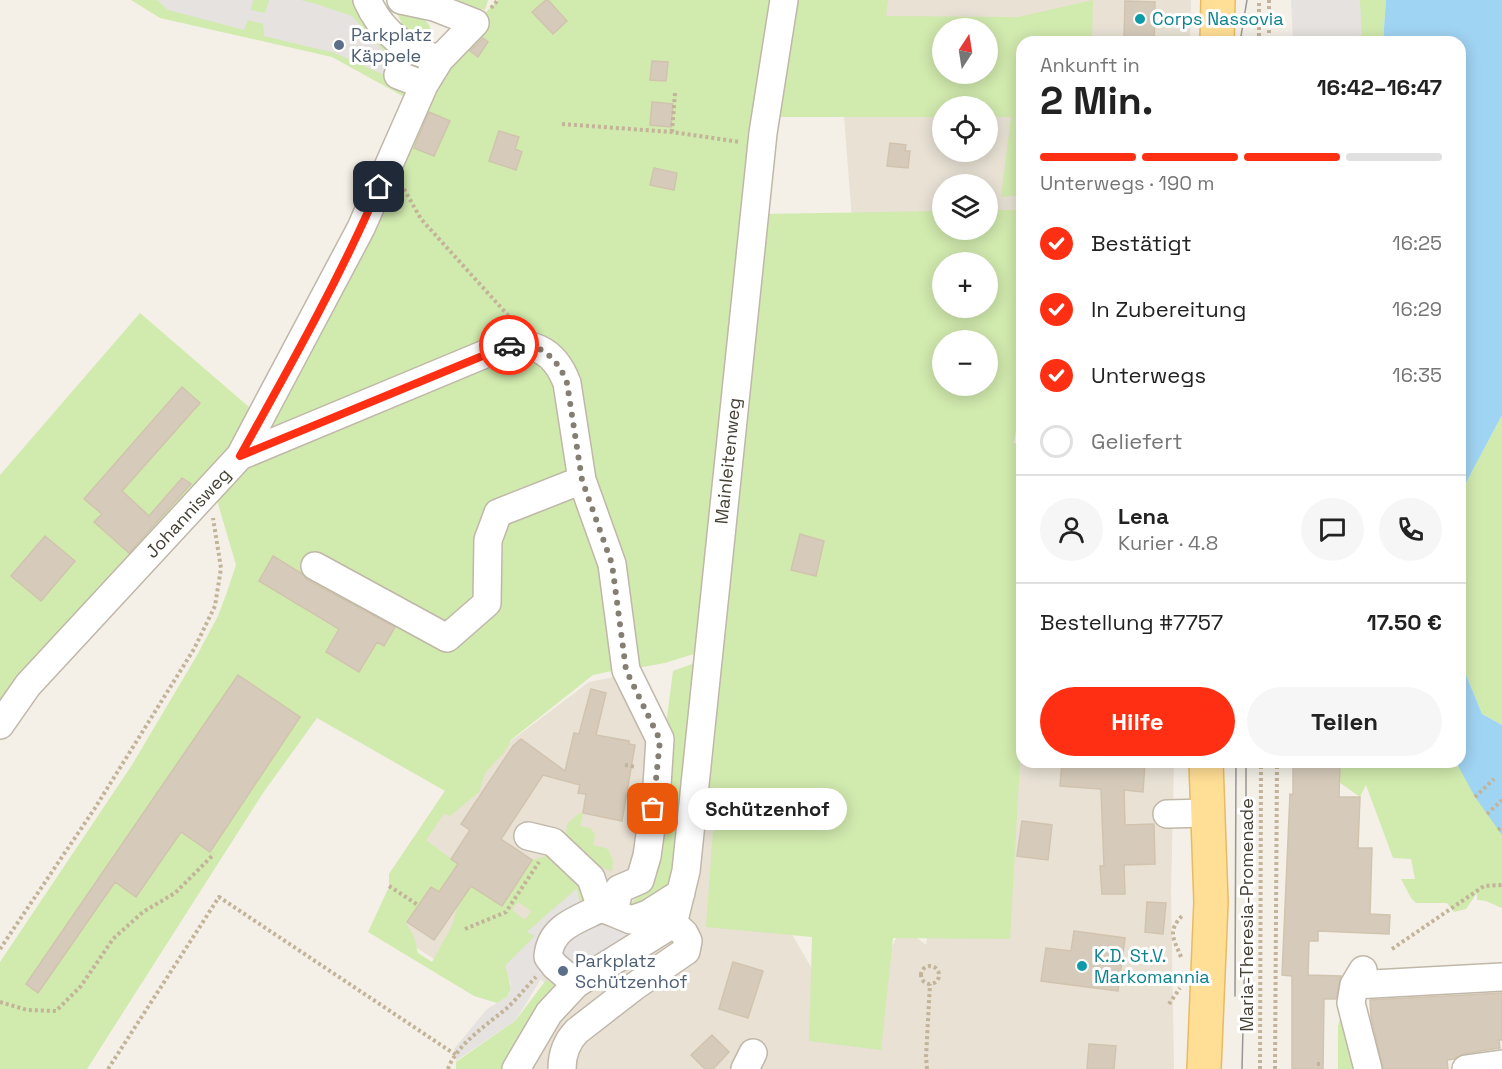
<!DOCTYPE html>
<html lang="de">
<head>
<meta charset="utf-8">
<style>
	:root { --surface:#fff; --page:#f6f6f6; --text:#222; --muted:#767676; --line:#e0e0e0; --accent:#ff2f13 }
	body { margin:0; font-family:"Space Grotesk",sans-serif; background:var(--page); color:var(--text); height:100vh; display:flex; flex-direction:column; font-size:22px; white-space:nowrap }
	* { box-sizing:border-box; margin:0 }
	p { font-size:20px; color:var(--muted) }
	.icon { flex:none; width:33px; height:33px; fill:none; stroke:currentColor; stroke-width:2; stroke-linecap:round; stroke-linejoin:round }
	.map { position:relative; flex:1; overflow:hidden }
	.details { position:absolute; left:1016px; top:36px; width:450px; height:732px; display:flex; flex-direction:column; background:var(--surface); border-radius:18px; box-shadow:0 3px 15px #0003 }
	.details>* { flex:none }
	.needle { width:39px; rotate:12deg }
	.tools { position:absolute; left:932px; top:18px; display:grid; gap:12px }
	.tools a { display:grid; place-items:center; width:66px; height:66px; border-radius:50%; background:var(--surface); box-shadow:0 3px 15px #0003; font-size:30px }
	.pin { position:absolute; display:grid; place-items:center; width:51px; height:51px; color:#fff; margin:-26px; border-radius:12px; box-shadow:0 3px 9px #0006 }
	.courier { position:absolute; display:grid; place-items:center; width:60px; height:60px; margin:-30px; border:4px solid #ff2f13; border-radius:50%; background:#fff; color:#222; box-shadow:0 2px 8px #0007 }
	.bubble { position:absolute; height:42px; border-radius:21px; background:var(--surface); box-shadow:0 3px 15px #0003; font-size:20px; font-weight:800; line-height:42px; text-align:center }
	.head em { font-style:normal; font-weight:800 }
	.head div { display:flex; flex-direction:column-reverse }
	.head { display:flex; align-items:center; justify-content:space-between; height:102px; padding:0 24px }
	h1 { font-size:39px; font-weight:800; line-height:45px }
	.bar { display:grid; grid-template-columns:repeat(4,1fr); gap:9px 6px; align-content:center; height:72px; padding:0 24px }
	.bar i { height:8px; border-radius:4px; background:var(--line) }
	.bar .on { background:var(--accent) }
	.bar p { grid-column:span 4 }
	.line { display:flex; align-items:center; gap:15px; padding:0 24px; border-top:2px solid var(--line) }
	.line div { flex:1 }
	.round { display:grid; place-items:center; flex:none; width:63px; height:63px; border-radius:32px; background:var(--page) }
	ol { padding:0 24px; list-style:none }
	li { display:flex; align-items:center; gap:18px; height:66px }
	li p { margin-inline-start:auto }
	li .icon { padding:6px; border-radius:50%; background:var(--accent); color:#fff; stroke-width:4 }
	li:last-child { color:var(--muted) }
	li i { width:33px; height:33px; border:3px solid var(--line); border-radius:50% }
	.button { display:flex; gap:12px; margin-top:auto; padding:12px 24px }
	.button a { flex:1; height:69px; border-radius:36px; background:var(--accent); color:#fff; font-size:24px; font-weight:800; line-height:69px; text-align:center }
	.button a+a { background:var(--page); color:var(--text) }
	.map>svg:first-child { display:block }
	.residential { fill:#e8e1d4; fill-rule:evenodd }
	.green { fill:#d1eaae; fill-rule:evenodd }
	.parking { fill:#e5e2df }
	.water { fill:#a0d4f3 }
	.building { fill:#d6cbbb; stroke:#d1c3ae; stroke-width:1.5 }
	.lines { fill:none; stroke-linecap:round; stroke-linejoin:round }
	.minor-casing { stroke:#c0b7a9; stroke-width:30 }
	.major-casing { stroke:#e9bb60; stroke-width:36 }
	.path { stroke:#c2b399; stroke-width:4; stroke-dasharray:3 3; stroke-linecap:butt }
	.minor { stroke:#fff; stroke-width:27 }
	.major { stroke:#ffde95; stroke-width:33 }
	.tram { stroke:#969696; stroke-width:1.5 }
	.done { stroke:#847e73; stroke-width:6; stroke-dasharray:0 10.8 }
	.route { stroke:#ff2f13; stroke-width:8 }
	.culture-dot { fill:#0f9aa8; stroke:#fff; stroke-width:2 }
	.service-dot { fill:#5c6f8a; stroke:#fff; stroke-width:2 }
	.labels { text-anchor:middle; stroke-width:6; stroke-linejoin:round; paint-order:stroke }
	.culture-label { font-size:18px; fill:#0d838f; stroke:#fff; text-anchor:start }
	.service-label { font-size:18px; fill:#4e5e75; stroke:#fff; text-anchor:start }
	.street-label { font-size:18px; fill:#474035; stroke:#fff }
</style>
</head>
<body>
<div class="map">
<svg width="1502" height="1069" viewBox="0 0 1502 1069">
	<rect width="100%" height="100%" fill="#f4f0e7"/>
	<!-- residential -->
	<path class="residential" d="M835 0H1191L1190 42H1022L1021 251 853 232ZM942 28H987V74H942ZM942 106H987V152H942ZM942 184H987V230H942Z
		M1021 442 1022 762H1174L1171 893 1174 1069H516L573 1004 520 964 479 988 389 930V874L445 791 589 682 639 672 850 1034 902 926 926 945Z"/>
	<!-- green -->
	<path class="green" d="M131 0H367L428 56 475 23 498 0H778L700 652 665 663 626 670 567 383 537 347 240 456 0 725V475L140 313 256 413 353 225 408 99 332 57 160 18Z
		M448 0H488L485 10Z
		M792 0H888L886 16 1018 17 1093 0 1092 42H1022L1021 195 1001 197 1011 117H987V106H942V117H773ZM942 28H987V74H942Z
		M1337 0H1386L1383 42H1351Z
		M395 9C410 13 435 17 431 38L421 40 404 28Z
		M987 210H1021L1022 388 1014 443 1022 444V726L1010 939 893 938 881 1050 809 1041 812 937 706 927 714 817 698 816 762 214 942 211V230H987ZM942 262H987V308H942ZM942 340H987V386H942Z
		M512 355 550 365 601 563 617 670 593 675 511 740 506 750 485 773 479 792 450 816 444 814 426 840 458 864 452 873 502 906 532 860 553 854 598 897 580 904 576 889 527 932 535 936 506 965 511 989 507 997 497 1003 474 996 368 932 389 887V874L445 791 317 718 263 793 87 1069H0V962L132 765 196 657 218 616 227 592 236 565 216 497 248 465ZM431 887 458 905 452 926 432 962 418 953 414 937 406 923ZM518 902 531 911 525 920 512 910Z
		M1502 415V725L1482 714 1460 660V494Z
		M703 660 676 886 622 914 639 895 665 733 673 671Z
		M1340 762H1449L1447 765 1459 767 1502 834V908L1486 901 1477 900V893L1466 909 1454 912 1447 903H1416L1411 898 1401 879H1415L1411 859 1393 858 1366 785 1360 797 1339 782Z
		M583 813 580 826 590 828 595 834 593 845 608 849 613 861 612 872 584 858 565 845 567 824 578 814Z
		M546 980 563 989 516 1069H456V1062L516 1020Z
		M1341 1015 1356 1069H1338V1026Z"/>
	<!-- parking -->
	<path class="parking" d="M157 0H253L251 10 265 13 269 0H301L316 4 352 16 400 69 395 80 335 53 264 36 263 24 248 20 244 30 168 10Z
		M1291 0H1360L1362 42H1293Z
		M577 889 580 904 673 939 541 979 516 1020 456 1061 454 1049 487 1009 507 997 510 993 511 984 505 966 535 936 527 932Z"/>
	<!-- water -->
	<path class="water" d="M1386 0H1502V415L1460 494V42H1383Z
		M1460 660 1482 714 1502 725V835L1475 797 1456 762H1460Z"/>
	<!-- building -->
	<path class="building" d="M546 0H548L567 21 553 34 532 12Z
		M1125 1 1155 2 1154 42H1124Z
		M483 38 488 42 478 57 470 51Z
		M652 61 668 62 666 81 650 80Z
		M652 102 673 104 671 127 650 125Z
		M429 112 450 121 434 156 414 148Z
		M499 131 519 137 515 149 522 152 516 170 489 161Z
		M890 143 906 145 905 151H910L908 168 887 166Z
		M654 168 677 173 674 190 650 185Z
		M182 387 200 403 122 491 149 516 182 478 191 484 129 553 94 522 102 514 84 499Z
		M800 534 824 541 816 576 791 570Z
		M45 536 75 561 41 601 11 576Z
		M273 556 301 573 307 580 395 627 384 646 377 642 359 672 326 652 339 629 259 581Z
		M238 675 300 717 210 852 181 832 136 897 115 882 38 993 26 984Z
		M591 689 606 693 596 735 629 741V744L635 745 622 821 583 813 586 794 578 793 580 785 543 775 501 839 532 860 502 906 471 886 434 940 407 922 431 887 439 892 458 864 451 859 470 830 461 824 513 746 521 739 565 771 574 733 579 734Z
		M1062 762H1145L1143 792 1124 790 1125 825 1154 824 1155 864 1124 865 1125 894H1102L1100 866H1104L1101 789 1060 786Z
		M1293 762H1340L1339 797H1360L1358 848H1372L1370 914 1390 915 1389 934 1318 931V941H1309L1308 975 1341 976 1336 999H1324L1323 1069H1292V976L1282 975 1290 794 1293 795Z
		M1022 821 1052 825 1048 860 1017 856Z
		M1147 902 1166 903 1163 934 1145 932Z
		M1074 931 1125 938 1118 991 1041 981 1046 948 1071 951Z
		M733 962 763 971 748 1018 719 1009Z
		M1502 993V1040H1499L1500 1048 1463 1054 1454 1059 1447 1060 1448 1069H1383L1371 1017 1370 1000Z
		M712 1035 729 1052 713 1069H705L691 1055Z
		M1089 1044 1116 1046 1114 1069H1087Z"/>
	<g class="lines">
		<!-- minor casing -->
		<g class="minor-casing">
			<path id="minor" d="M367 0C381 32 406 51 440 59
				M401 0 434 7 475 23
				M398 75 424 85
				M240 456 497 349C531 339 554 349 567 383L582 480 612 564 626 670 660 739 657 785 647 856 640 880 619 889 614 913 601 908C577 920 550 927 548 957L555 966 576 984
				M315 566 447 638 487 603 488 540 498 513 582 480
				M0 725 28 685 240 456 361 228 424 85 440 59 475 23
				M1167 814 1208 813
				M528 836 553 842 591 878 601 908
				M614 913 631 920 648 914 681 893
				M1363 970 1354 985 1351 1003 1368 1069
				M1354 985 1502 977
				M516 1069 549 1013 576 984 671 925 675 916 686 871 763 133 784 0
				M562 1069C562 1054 566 1042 577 1031L635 986 686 951 688 941 684 933 672 922
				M745 1069 753 1053
				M1466 1069 1502 1064"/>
		</g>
		<!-- major casing -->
		<g class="major-casing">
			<path id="major" d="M1217 42 1218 0
				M1204 1069 1211 902 1206 762"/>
		</g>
		<!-- path -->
		<path class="path" d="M1269 0V42
			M491 8 498 0
			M1259 42V0
			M562 124 672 132 740 142
			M672 132 675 93
			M404 189 421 219 515 323
			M625 765 636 767
			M1475 797 1494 779
			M1487 814 1502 800
			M1498 830 1502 827
			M389 886 418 905
			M465 929 506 912 539 862
			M0 949 95 808 194 649 215 606 221 568 213 518
			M1392 949 1484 886 1502 885
			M1181 957C1174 939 1166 931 1184 914
			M921 975a9 9 0 1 1 18 0a9 9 0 1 1-18 0Z
			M0 1002 27 1010 56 1011 81 986 113 939 143 912 175 893 214 854
			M1169 1004 1180 988
			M1317 1064H1323
			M108 1069 219 897 456 1055
			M448 1069C456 1045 488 1024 507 1008 517 999 526 987 536 977
			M927 1069 926 1057 930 984
			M1260 1069 1261 762
			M1275 1069 1277 762"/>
		<!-- minor -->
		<use href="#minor" class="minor"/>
		<!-- major -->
		<use href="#major" class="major"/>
		<!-- tram -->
		<path class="tram" d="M1240 42 1247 0
			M1235 996 1236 762
			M1242 1069 1246 907V762"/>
	</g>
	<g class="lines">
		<!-- done -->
		<path class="done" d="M509 345C538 340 558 358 567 383L582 480 612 564 626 670 660 740 653 809"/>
		<!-- route -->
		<path class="route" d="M379 187C339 280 289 368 240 456L509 345"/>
	</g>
	<!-- markers -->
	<g class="culture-dot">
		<circle cx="1140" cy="19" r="6"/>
		<circle cx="1082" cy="966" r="6"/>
	</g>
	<g class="service-dot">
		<circle cx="339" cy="45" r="6"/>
		<circle cx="563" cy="971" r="6"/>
	</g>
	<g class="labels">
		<!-- culture labels -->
		<g class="culture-label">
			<text x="1152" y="25">Corps Nassovia</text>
			<text x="1094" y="962">K.D. St.V.<tspan x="1094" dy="21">Markomannia</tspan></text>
		</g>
		<!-- service labels -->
		<g class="service-label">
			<text x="351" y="41">Parkplatz<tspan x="351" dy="21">Käppele</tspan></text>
			<text x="575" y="967">Parkplatz<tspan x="575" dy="21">Schützenhof</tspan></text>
		</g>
		<!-- street labels -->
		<g class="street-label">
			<text transform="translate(728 461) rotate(-84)" y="6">Mainleitenweg</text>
			<text transform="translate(188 513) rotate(-47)" y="6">Johannisweg</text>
			<text transform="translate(1247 915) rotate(-90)" y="6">Maria-Theresia-Promenade</text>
		</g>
	</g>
</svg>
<div class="tools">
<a><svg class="needle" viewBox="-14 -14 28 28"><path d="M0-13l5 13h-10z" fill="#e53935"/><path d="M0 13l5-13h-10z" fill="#767676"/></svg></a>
<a><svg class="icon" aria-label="locate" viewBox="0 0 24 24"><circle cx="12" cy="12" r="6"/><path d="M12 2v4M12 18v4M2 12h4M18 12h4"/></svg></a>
<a><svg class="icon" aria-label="layers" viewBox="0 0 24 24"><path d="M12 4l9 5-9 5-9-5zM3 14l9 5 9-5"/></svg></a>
<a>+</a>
<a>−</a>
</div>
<div class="pin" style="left:653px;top:809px;background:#ea580c"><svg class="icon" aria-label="bag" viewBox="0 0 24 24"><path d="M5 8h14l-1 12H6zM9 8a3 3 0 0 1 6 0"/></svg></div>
<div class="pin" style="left:379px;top:187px;background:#1f2937"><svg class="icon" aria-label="home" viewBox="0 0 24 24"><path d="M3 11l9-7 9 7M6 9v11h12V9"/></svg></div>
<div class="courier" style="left:509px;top:345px"><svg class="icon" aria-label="car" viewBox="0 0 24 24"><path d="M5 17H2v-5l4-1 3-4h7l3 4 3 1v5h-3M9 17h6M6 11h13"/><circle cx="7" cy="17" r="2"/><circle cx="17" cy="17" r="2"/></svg></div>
<div class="bubble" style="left:688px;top:788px;width:159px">Schützenhof</div>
<section class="details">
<div class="head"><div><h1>2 Min.</h1><p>Ankunft in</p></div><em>16:42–16:47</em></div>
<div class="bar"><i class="on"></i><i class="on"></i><i class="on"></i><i></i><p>Unterwegs · 190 m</p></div>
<ol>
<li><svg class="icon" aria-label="check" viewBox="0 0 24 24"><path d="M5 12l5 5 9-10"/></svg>Bestätigt<p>16:25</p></li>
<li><svg class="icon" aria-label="check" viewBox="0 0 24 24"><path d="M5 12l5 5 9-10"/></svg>In Zubereitung<p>16:29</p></li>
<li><svg class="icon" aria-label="check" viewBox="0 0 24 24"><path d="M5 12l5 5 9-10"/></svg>Unterwegs<p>16:35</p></li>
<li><i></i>Geliefert</li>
</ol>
<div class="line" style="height:108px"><a class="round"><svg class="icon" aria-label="person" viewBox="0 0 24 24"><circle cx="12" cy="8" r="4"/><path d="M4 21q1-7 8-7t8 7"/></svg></a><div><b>Lena</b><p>Kurier · 4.8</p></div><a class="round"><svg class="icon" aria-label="chat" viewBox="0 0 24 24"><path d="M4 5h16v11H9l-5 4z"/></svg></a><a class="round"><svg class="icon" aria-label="phone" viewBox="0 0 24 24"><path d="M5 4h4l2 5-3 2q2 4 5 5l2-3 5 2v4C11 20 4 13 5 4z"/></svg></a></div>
<div class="line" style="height:78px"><div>Bestellung #7757</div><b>17.50 €</b></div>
<div class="button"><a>Hilfe</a><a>Teilen</a></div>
</section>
</div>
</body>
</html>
